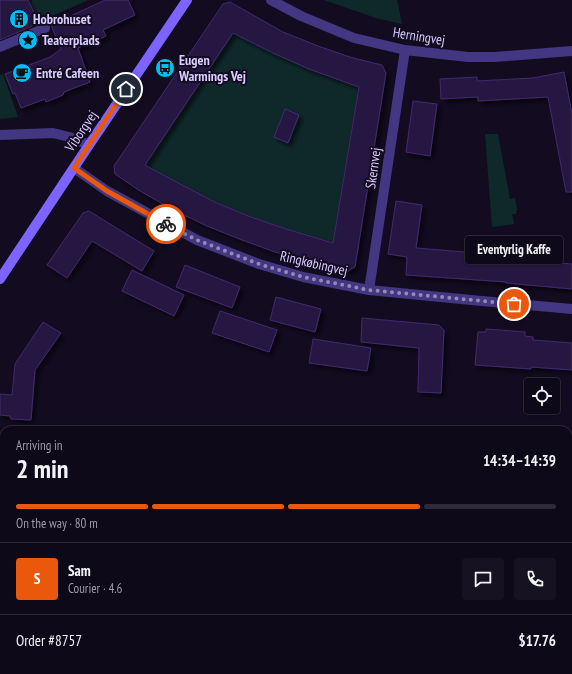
<!DOCTYPE html>
<html lang="en">
<head>
<meta charset="utf-8">
<style>
	:root { --surface:#0e0919; --page:#171222; --text:#f1f3f6; --muted:#9b9aa2; --line:#2e2a38; --accent:#ea580c }
	body { margin:0; font-family:"PT Sans Narrow",sans-serif; background:var(--page); color:var(--text); height:100vh; display:flex; flex-direction:column; font-size:15px; white-space:nowrap }
	* { box-sizing:border-box; margin:0 }
	p { font-size:13px; color:var(--muted) }
	.icon { flex:none; width:22px; height:22px; fill:none; stroke:currentColor; stroke-width:2; stroke-linecap:round; stroke-linejoin:round }
	.map { position:relative; flex:1; overflow:hidden }
	.details { position:absolute; left:0px; top:426px; width:572px; height:248px; display:flex; flex-direction:column; background:var(--surface); border-radius:12px 12px 0 0; box-shadow:0 1px 3px #0004,0 0 0 1px var(--line) }
	.details>* { flex:none }
	.tools { position:absolute; left:524px; top:378px; display:grid; gap:8px }
	.tools a { display:grid; place-items:center; width:36px; height:36px; border-radius:4px; background:var(--surface); box-shadow:0 1px 3px #0004,0 0 0 1px var(--line); font-size:20px }
	.pin { position:absolute; display:grid; place-items:center; width:34px; height:34px; color:#fff; margin:-17px; border:2px solid #fff; border-radius:50%; box-shadow:0 1px 4px #0007 }
	.courier { position:absolute; display:grid; place-items:center; width:40px; height:40px; margin:-20px; border:3px solid #ea580c; border-radius:50%; background:#fff; color:#222; box-shadow:0 1px 5px #0007 }
	.bubble { position:absolute; height:28px; border-radius:4px; background:var(--surface); box-shadow:0 1px 3px #0004,0 0 0 1px var(--line); font-size:13px; font-weight:600; line-height:28px; text-align:center }
	.overview em { font-style:normal; font-weight:600 }
	.overview div { display:flex; flex-direction:column-reverse }
	.overview { display:flex; align-items:center; justify-content:space-between; height:68px; padding:0 16px }
	h1 { font-size:26px; font-weight:600; line-height:30px }
	.bar { display:grid; grid-template-columns:repeat(4,1fr); gap:6px 4px; align-content:center; height:48px; padding:0 16px }
	.bar i { height:5px; border-radius:3px; background:var(--line) }
	.bar .on { background:var(--accent) }
	.bar p { grid-column:span 4 }
	.line { display:flex; align-items:center; gap:10px; padding:0 16px; border-top:1px solid var(--line) }
	.line div { flex:1 }
	.round { display:grid; place-items:center; flex:none; width:42px; height:42px; border-radius:4px; background:var(--page) }
	.map>svg:first-child { display:block }
	.green { fill:#0f292b }
	.building { fill:#271843; stroke:#412970; fill-rule:evenodd; filter:url(#shadow) }
	.lines { fill:none; stroke-linecap:round; stroke-linejoin:round }
	.street { stroke:#433682; stroke-width:10 }
	.secondary { stroke:#7d64ff; stroke-width:10 }
	.done { stroke:#9489b1; stroke-width:4; stroke-dasharray:0 7.2 }
	.route { stroke:#ea580c; stroke-width:5 }
	.labels { text-anchor:middle; stroke-width:4; stroke-linejoin:round; paint-order:stroke }
	.poi-label { font-size:14px; font-weight:bold; fill:#d9cdff; stroke:#130c21; text-anchor:start }
	.street-label { font-size:14px; fill:#d9cdff; stroke:#130c21 }
</style>
</head>
<body>
<div class="map">
<svg width="572" height="674" viewBox="0 0 572 674">
	<defs>
		<filter id="shadow"><feDropShadow dx="3.5" dy="3.5" stdDeviation="2" flood-color="#0009"/></filter>
	</defs>
	<rect width="100%" height="100%" fill="#130c21"/>
	<!-- green -->
	<path class="green" d="M32 0H88L39 22 31 5Z
		M324 0H397L402 24 376 18Z
		M233 33 273 53 309 69 359 84 333 242C287 231 242 215 200 194 181 185 163 176 146 164Z
		M3 74 18 117 0 119V75Z
		M485 134H498L510 199 515 198 517 209 516 214H512L514 224 492 227Z"/>
	<!-- building -->
	<path class="building" d="M0 0H28L39 23 0 40Z
		M105 0H128L135 15 103 30 106 36 78 48 90 82 64 92 63 95 46 102 45 99 21 108 15 93 13 94 5 74 50 57 61 49 51 25Z
		M230 2 283 32 318 46 353 58 382 65 386 73 355 267 348 271 316 264 275 252 242 240 207 226 170 208 140 191 115 174 114 166 223 4ZM233 33 273 53 309 69 359 87 333 243 286 229 251 217 217 203 182 185 145 165Z
		M564 72 572 114V192H566L548 97 478 101V97L441 99 440 79 477 77V81L533 78Z
		M413 101 437 104 430 156 406 152Z
		M285 109 299 115 288 143 274 137Z
		M396 201 422 205 416 248 489 254V257L572 264V289L506 283V282L406 275 407 257 388 254Z
		M89 211 154 251 142 271 92 241 67 278 47 265 83 213Z
		M185 265 240 287 232 308 176 287Z
		M132 270 184 295 174 316 122 291Z
		M276 297 321 309 315 332 270 320Z
		M220 311 277 330 269 352 212 333Z
		M362 318 439 325 444 330 441 393 418 392 419 348 361 342Z
		M43 322 61 333 35 370 31 420 11 419 10 416 0 415V394L12 395 15 364Z
		M486 329 525 332V336L533 337V340L572 343V370L531 367V369L475 365 478 332H486Z
		M313 339 371 348 367 371 309 363Z"/>
	<g class="lines">
		<!-- street -->
		<path class="street" d="M271 0 301 16 354 38 405 50 468 57H494L572 51
			M0 47 45 28
			M0 135 53 133 69 137 89 145
			M74 168 107 191 197 240 259 264 303 277 369 290 471 300 572 309
			M369 290 405 50
			M568 513 572 512
			M568 660 572 662
			M510 674 511 670"/>
		<!-- secondary -->
		<path class="secondary" d="M0 279 89 145 187 0"/>
	</g>
	<g class="lines">
		<!-- done -->
		<path class="done" d="M166 224 197 240 259 264 303 277 369 290 514 304"/>
		<!-- route -->
		<path class="route" d="M126 89 74 168 107 191 166 224"/>
	</g>
	<!-- icons -->
	<defs>
		<g id="building-disc" transform="scale(1)"><circle r="9.5" fill="#00bdf8" stroke="#130c21"/><path d="M-4-6H4V6H1V3H-1V6H-4ZM-2.5-4.3h1.7v1.8h-1.7ZM.8-4.3h1.7v1.8H.8ZM-2.5-1h1.7V.8h-1.7ZM.8-1h1.7V.8H.8Z" fill="#111"/></g>
		<g id="sight-disc" transform="scale(1)"><circle r="9.5" fill="#00bdf8" stroke="#130c21"/><path d="M0-6L1.8-2.2L6-1.7L2.9 1.2L3.7 5.4L0 3.3L-3.7 5.4L-2.9 1.2L-6-1.7L-1.8-2.2Z" fill="#111"/></g>
		<g id="bus-disc" transform="scale(1)"><circle r="9.5" fill="#00bdf8" stroke="#130c21"/><path d="M-5-6H5V4H4V6H2V4H-2V6H-4V4H-5ZM-3.5-4V0h7V-4ZM-3.5 1.2v1.5H-2V1.2ZM2 1.2v1.5H3.5V1.2Z" fill="#111"/></g>
		<g id="cafe-disc" transform="scale(1)"><circle r="9.5" fill="#00bdf8" stroke="#130c21"/><path d="M-5.5-4.5H6V0H3Q3 3.5 0 3.5H-2.5Q-5.5 3.5-5.5 0ZM3-3.2v2h1.7v-2ZM-6 4.5H4V6H-6Z" fill="#111"/></g>
	</defs>
	<g fill-rule="evenodd">
		<use href="#building-disc" x="19" y="19"/>
		<use href="#sight-disc" x="28" y="40"/>
		<use href="#bus-disc" x="165" y="68"/>
		<use href="#cafe-disc" x="22" y="73"/>
	</g>
	<g class="labels">
		<!-- poi labels -->
		<g class="poi-label">
			<text x="33" y="24">Hobrohuset</text>
			<text x="42" y="45">Teaterplads</text>
			<text x="179" y="65">Eugen<tspan x="179" dy="16">Warmings Vej</tspan></text>
			<text x="36" y="78">Entré Cafeen</text>
		</g>
		<!-- street labels -->
		<g class="street-label">
			<text transform="translate(419 36) rotate(9)" y="5">Herningvej</text>
			<text transform="translate(81 131) rotate(-56)" y="5">Viborgvej</text>
			<text transform="translate(373 168) rotate(-82)" y="5">Skernvej</text>
			<text transform="translate(314 263) rotate(13)" y="5">Ringkøbingvej</text>
		</g>
	</g>
</svg>
<div class="tools">
<a><svg class="icon" aria-label="locate" viewBox="0 0 24 24"><circle cx="12" cy="12" r="6"/><path d="M12 2v4M12 18v4M2 12h4M18 12h4"/></svg></a>
</div>
<div class="pin" style="left:514px;top:304px;background:#ea580c"><svg class="icon" aria-label="bag" viewBox="0 0 24 24"><path d="M5 8h14l-1 12H6zM9 8a3 3 0 0 1 6 0"/></svg></div>
<div class="pin" style="left:126px;top:89px;background:#1f2937"><svg class="icon" aria-label="home" viewBox="0 0 24 24"><path d="M3 11l9-7 9 7M6 9v11h12V9"/></svg></div>
<div class="courier" style="left:166px;top:224px"><svg class="icon" aria-label="bike" viewBox="0 0 24 24"><circle cx="6" cy="16" r="4"/><circle cx="18" cy="16" r="4"/><path d="M6 16l4-8h5l3 8M10 8l3 8H6M13 5h3"/></svg></div>
<div class="bubble" style="left:465px;top:236px;width:98px">Eventyrlig Kaffe</div>
<section class="details">
<div class="overview"><div><h1>2 min</h1><p>Arriving in</p></div><em>14:34–14:39</em></div>
<div class="bar"><i class="on"></i><i class="on"></i><i class="on"></i><i></i><p>On the way · 80 m</p></div>
<div class="line" style="height:72px"><b class="round" style="background:var(--accent);color:#fff">S</b><div><b>Sam</b><p>Courier · 4.6</p></div><a class="round"><svg class="icon" aria-label="chat" viewBox="0 0 24 24"><path d="M4 5h16v11H9l-5 4z"/></svg></a><a class="round"><svg class="icon" aria-label="phone" viewBox="0 0 24 24"><path d="M5 4h4l2 5-3 2q2 4 5 5l2-3 5 2v4C11 20 4 13 5 4z"/></svg></a></div>
<div class="line" style="height:52px"><div>Order #8757</div><b>$17.76</b></div>
</section>
</div>
</body>
</html>
